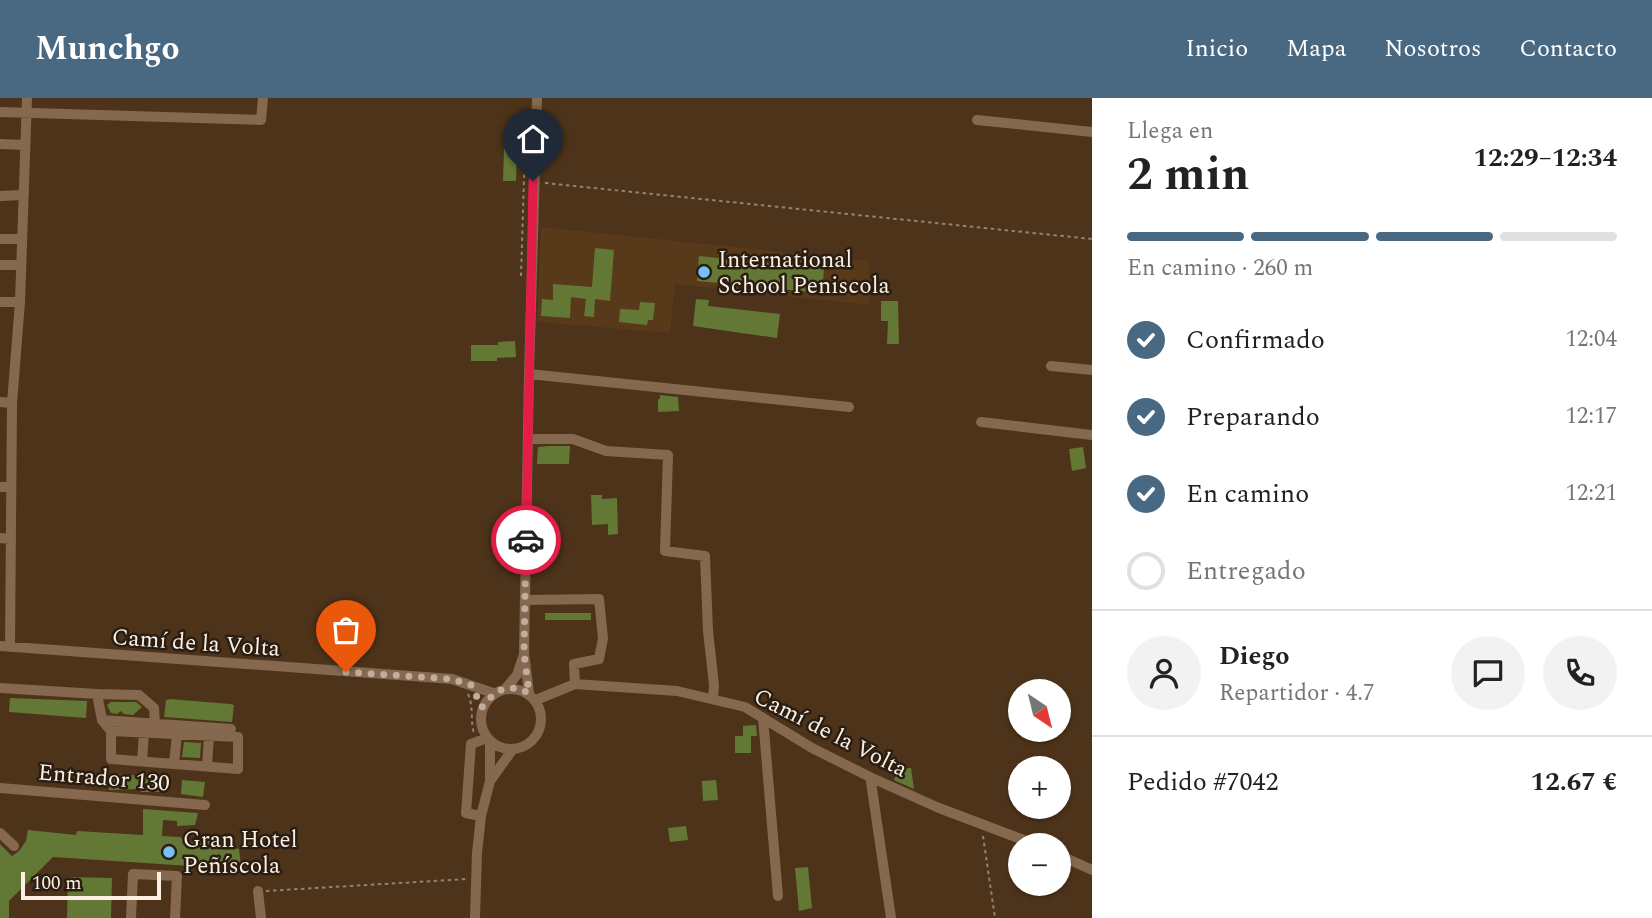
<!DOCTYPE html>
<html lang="es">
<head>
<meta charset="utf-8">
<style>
	:root { --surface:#fff; --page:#f2f2f2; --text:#222; --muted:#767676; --line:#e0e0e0; --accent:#496982 }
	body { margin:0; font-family:Spectral,serif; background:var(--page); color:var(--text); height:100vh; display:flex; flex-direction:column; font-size:26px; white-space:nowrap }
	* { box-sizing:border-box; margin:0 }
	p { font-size:23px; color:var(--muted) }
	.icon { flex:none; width:38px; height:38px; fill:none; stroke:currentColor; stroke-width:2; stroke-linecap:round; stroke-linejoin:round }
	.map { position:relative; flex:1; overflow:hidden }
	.drawer { display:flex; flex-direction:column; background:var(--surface); width:560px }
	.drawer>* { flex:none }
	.needle { width:46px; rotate:145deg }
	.buttons { position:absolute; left:1008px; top:581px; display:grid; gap:14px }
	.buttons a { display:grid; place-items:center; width:63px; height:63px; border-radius:50%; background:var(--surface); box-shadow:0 2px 5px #0004; font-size:35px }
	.scale { position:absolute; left:21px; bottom:18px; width:140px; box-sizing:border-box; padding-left:7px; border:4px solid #fcefe3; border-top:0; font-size:19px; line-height:24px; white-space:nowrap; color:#fcefe3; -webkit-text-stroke:5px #2a1e13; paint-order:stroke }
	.pin { position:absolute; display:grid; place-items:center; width:60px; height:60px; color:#fff; margin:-72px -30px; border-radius:50% 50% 50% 0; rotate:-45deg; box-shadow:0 0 7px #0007 }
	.pin .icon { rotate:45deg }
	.courier { position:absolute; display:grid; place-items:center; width:70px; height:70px; margin:-35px; border:5px solid #e11d48; border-radius:50%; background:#fff; color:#222; box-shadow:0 2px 9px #0007 }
	.head em { font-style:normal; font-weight:700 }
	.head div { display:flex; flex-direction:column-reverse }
	.head { display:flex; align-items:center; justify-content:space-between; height:119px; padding:0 35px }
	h1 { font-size:46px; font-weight:700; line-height:52px }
	.bar { display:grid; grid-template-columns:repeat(4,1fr); gap:10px 7px; align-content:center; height:84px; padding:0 35px }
	.bar i { height:9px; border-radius:5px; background:var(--line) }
	.bar .selected { background:var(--accent) }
	.bar p { grid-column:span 4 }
	.line { display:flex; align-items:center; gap:18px; padding:0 35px; border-top:2px solid var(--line) }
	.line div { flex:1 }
	.round { display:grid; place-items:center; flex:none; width:74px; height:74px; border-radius:37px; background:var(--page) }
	ol { padding:0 35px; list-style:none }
	li { display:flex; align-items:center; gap:21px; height:77px }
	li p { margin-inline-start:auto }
	li .icon { padding:7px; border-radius:50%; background:var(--accent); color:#fff; stroke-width:4 }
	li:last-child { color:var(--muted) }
	li i { width:38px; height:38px; border:4px solid var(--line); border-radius:50% }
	header { display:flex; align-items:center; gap:42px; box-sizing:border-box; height:98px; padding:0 35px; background:var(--accent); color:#fff }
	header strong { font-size:33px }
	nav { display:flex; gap:38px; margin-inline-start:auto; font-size:24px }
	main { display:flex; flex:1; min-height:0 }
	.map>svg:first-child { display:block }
	.built { fill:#58391a }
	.building { fill:#647835 }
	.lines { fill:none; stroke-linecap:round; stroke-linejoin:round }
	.path { stroke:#96816e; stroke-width:2; stroke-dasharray:3.5 3.5; stroke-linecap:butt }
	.minor { stroke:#85684e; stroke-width:10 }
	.done { stroke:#bfad9d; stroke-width:7; stroke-dasharray:0 12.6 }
	.route { stroke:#e11d48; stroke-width:9 }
	.poi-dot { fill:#78bff7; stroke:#2a1e13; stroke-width:2.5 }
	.labels { text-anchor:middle; stroke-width:5; stroke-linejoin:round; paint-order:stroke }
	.poi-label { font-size:23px; fill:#fcefe3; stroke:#2a1e13; text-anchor:start }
	.street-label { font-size:23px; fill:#fcefe3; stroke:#2a1e13 }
</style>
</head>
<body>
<header>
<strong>Munchgo</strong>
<nav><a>Inicio</a><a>Mapa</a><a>Nosotros</a><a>Contacto</a></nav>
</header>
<main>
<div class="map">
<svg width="1092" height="820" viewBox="0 0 1092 820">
	<rect width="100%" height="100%" fill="#4d331a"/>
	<!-- built -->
	<path class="built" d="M541 129 869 163V207L675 186 670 235 537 224Z"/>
	<!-- building -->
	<path class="building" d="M507 25 518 26 516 83H503L504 51H507Z
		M595 150 614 152 610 203 595 201 594 219 584 218 586 201 571 199 570 220 541 218 542 201 553 202V186L592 189Z
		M699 158 824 171 822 195 697 183Z
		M696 201 709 202 708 208 780 216 777 240 693 228Z
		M881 203H898L899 246H887L888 223H881Z
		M640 204 655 205 653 222H648L647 227 619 224 620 211 639 212Z
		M515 243 516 259 497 260V263H471V247H498V244Z
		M660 297 678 299 679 313 658 314V301H660Z
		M549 348H570L569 366H537L538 349Z
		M1083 349 1086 370 1072 373 1069 351Z
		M591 397H602V401L617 400 618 436 608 437V426L592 427Z
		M545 515H591V522H545Z
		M10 600 87 603 86 620 9 614Z
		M170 601 230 606 234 607 232 624 164 619 166 602Z
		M111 604H136L142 609 133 617 124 616 121 613 117 616 111 615 107 607Z
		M756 627 757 638H751V655H735V638H743V628Z
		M184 644 201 645 200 660 182 659Z
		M911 670 914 691 894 682 898 671Z
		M110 676 164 679V694H142L137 691 109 692Z
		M182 682 205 684 203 699 181 696Z
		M716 682 718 702 703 703 702 683Z
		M143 711 198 715 195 727 177 728V723L163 722 162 738 180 739 185 743 194 744V749L205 741 234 742V750L239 751 241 769H236V771L53 759 9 803V820H0V746L12 758 19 753 26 743 28 732 76 737 77 733 143 737Z
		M686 728 688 742 670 744 668 730Z
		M808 769 812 810 799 813 795 770Z
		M68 779 112 780 111 820H67Z"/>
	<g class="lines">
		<!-- path -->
		<path class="path" d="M545 85 1092 141
			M521 178 525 47
			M468 596C474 609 470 622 474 635
			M983 738 995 820
			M266 793 467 781"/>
		<!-- minor -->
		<path class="minor" d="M0 14 261 22 263 0
			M977 22 1092 34
			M0 46 25 47
			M0 98 24 97
			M0 141H21
			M0 167H20
			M0 204H20
			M1051 268 1092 272
			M529 276 849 309
			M0 304 12 305
			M981 324 1092 337
			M528 341H573L606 353 668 357 665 453 705 458 708 533 714 587 713 601
			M0 389H11
			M0 440 11 441
			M525 502 599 501 603 540 599 561 574 566 575 586
			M0 548 452 581 493 595
			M10 549 12 305 20 204 27 0
			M0 590 97 596 102 622 231 631
			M506 590 517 577 523 559
			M481 621a30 30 0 1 1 60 0a30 30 0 1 1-60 0Z
			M529 595 524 555 529 276 537 0
			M97 596 139 597 154 610 155 626
			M536 602 575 586 589 587 677 593 745 609 812 650 872 680 939 710 1037 747
			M763 620 778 798
			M102 622 111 633V661L238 671V639L111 633
			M142 663 144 635
			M174 666 177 636
			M207 668 209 638
			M872 680 871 684 891 820
			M490 683 513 651
			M0 690 205 707
			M481 718 466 715 471 646 487 640
			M0 735 14 748
			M1059 757 1092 772
			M258 793 261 820
			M131 820 133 776 177 778 175 820
			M475 820 477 755 481 718 490 683V644"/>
	</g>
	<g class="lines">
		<!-- done -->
		<path class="done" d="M346 574 452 581 471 587 482 609C497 591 506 585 529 595L524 555 526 442"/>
		<!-- route -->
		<path class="route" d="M526 442 533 83"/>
	</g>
	<!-- markers -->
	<g class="poi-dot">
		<circle cx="704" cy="174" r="7"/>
		<circle cx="169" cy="754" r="7"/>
	</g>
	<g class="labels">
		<!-- poi labels -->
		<g class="poi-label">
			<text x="718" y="169">International<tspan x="718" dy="26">School Peniscola</tspan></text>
			<text x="183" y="749">Gran Hotel<tspan x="183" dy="26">Peñíscola</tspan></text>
		</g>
		<!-- street labels -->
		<g class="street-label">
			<text transform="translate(196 544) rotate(4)" y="8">Camí de la Volta</text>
			<text transform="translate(831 634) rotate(27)" y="8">Camí de la Volta</text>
			<text transform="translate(104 679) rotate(5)" y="8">Entrador 130</text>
		</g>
	</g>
</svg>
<div class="buttons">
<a><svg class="needle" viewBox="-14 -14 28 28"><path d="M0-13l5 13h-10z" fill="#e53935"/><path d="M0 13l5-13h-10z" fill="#767676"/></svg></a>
<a>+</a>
<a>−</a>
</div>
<div class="scale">100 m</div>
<div class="pin" style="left:346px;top:574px;background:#ea580c"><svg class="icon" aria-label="bag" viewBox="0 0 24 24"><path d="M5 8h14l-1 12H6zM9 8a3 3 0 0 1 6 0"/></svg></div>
<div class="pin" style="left:533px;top:83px;background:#1f2937"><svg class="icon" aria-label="home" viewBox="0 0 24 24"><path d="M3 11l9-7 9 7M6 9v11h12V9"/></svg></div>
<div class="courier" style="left:526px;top:442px"><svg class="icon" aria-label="car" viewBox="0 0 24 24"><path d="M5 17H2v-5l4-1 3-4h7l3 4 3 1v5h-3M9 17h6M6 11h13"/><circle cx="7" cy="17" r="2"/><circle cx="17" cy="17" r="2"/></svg></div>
</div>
<section class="drawer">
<div class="head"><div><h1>2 min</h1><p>Llega en</p></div><em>12:29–12:34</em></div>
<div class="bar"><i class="selected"></i><i class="selected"></i><i class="selected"></i><i></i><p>En camino · 260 m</p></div>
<ol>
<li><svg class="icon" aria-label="check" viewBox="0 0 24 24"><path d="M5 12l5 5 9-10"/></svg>Confirmado<p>12:04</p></li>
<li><svg class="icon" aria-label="check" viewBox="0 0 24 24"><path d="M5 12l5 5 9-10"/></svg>Preparando<p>12:17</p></li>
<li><svg class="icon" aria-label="check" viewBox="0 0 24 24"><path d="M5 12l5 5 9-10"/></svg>En camino<p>12:21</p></li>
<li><i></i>Entregado</li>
</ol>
<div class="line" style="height:126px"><a class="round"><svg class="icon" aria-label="person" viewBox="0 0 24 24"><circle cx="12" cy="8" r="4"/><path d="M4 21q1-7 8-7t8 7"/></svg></a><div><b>Diego</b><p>Repartidor · 4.7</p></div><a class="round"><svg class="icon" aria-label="chat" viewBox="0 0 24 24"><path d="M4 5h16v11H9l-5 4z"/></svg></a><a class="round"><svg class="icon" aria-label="phone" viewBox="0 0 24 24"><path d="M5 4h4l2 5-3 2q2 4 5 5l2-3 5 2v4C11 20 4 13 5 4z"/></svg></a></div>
<div class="line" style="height:91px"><div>Pedido #7042</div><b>12.67 €</b></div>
</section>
</main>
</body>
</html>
